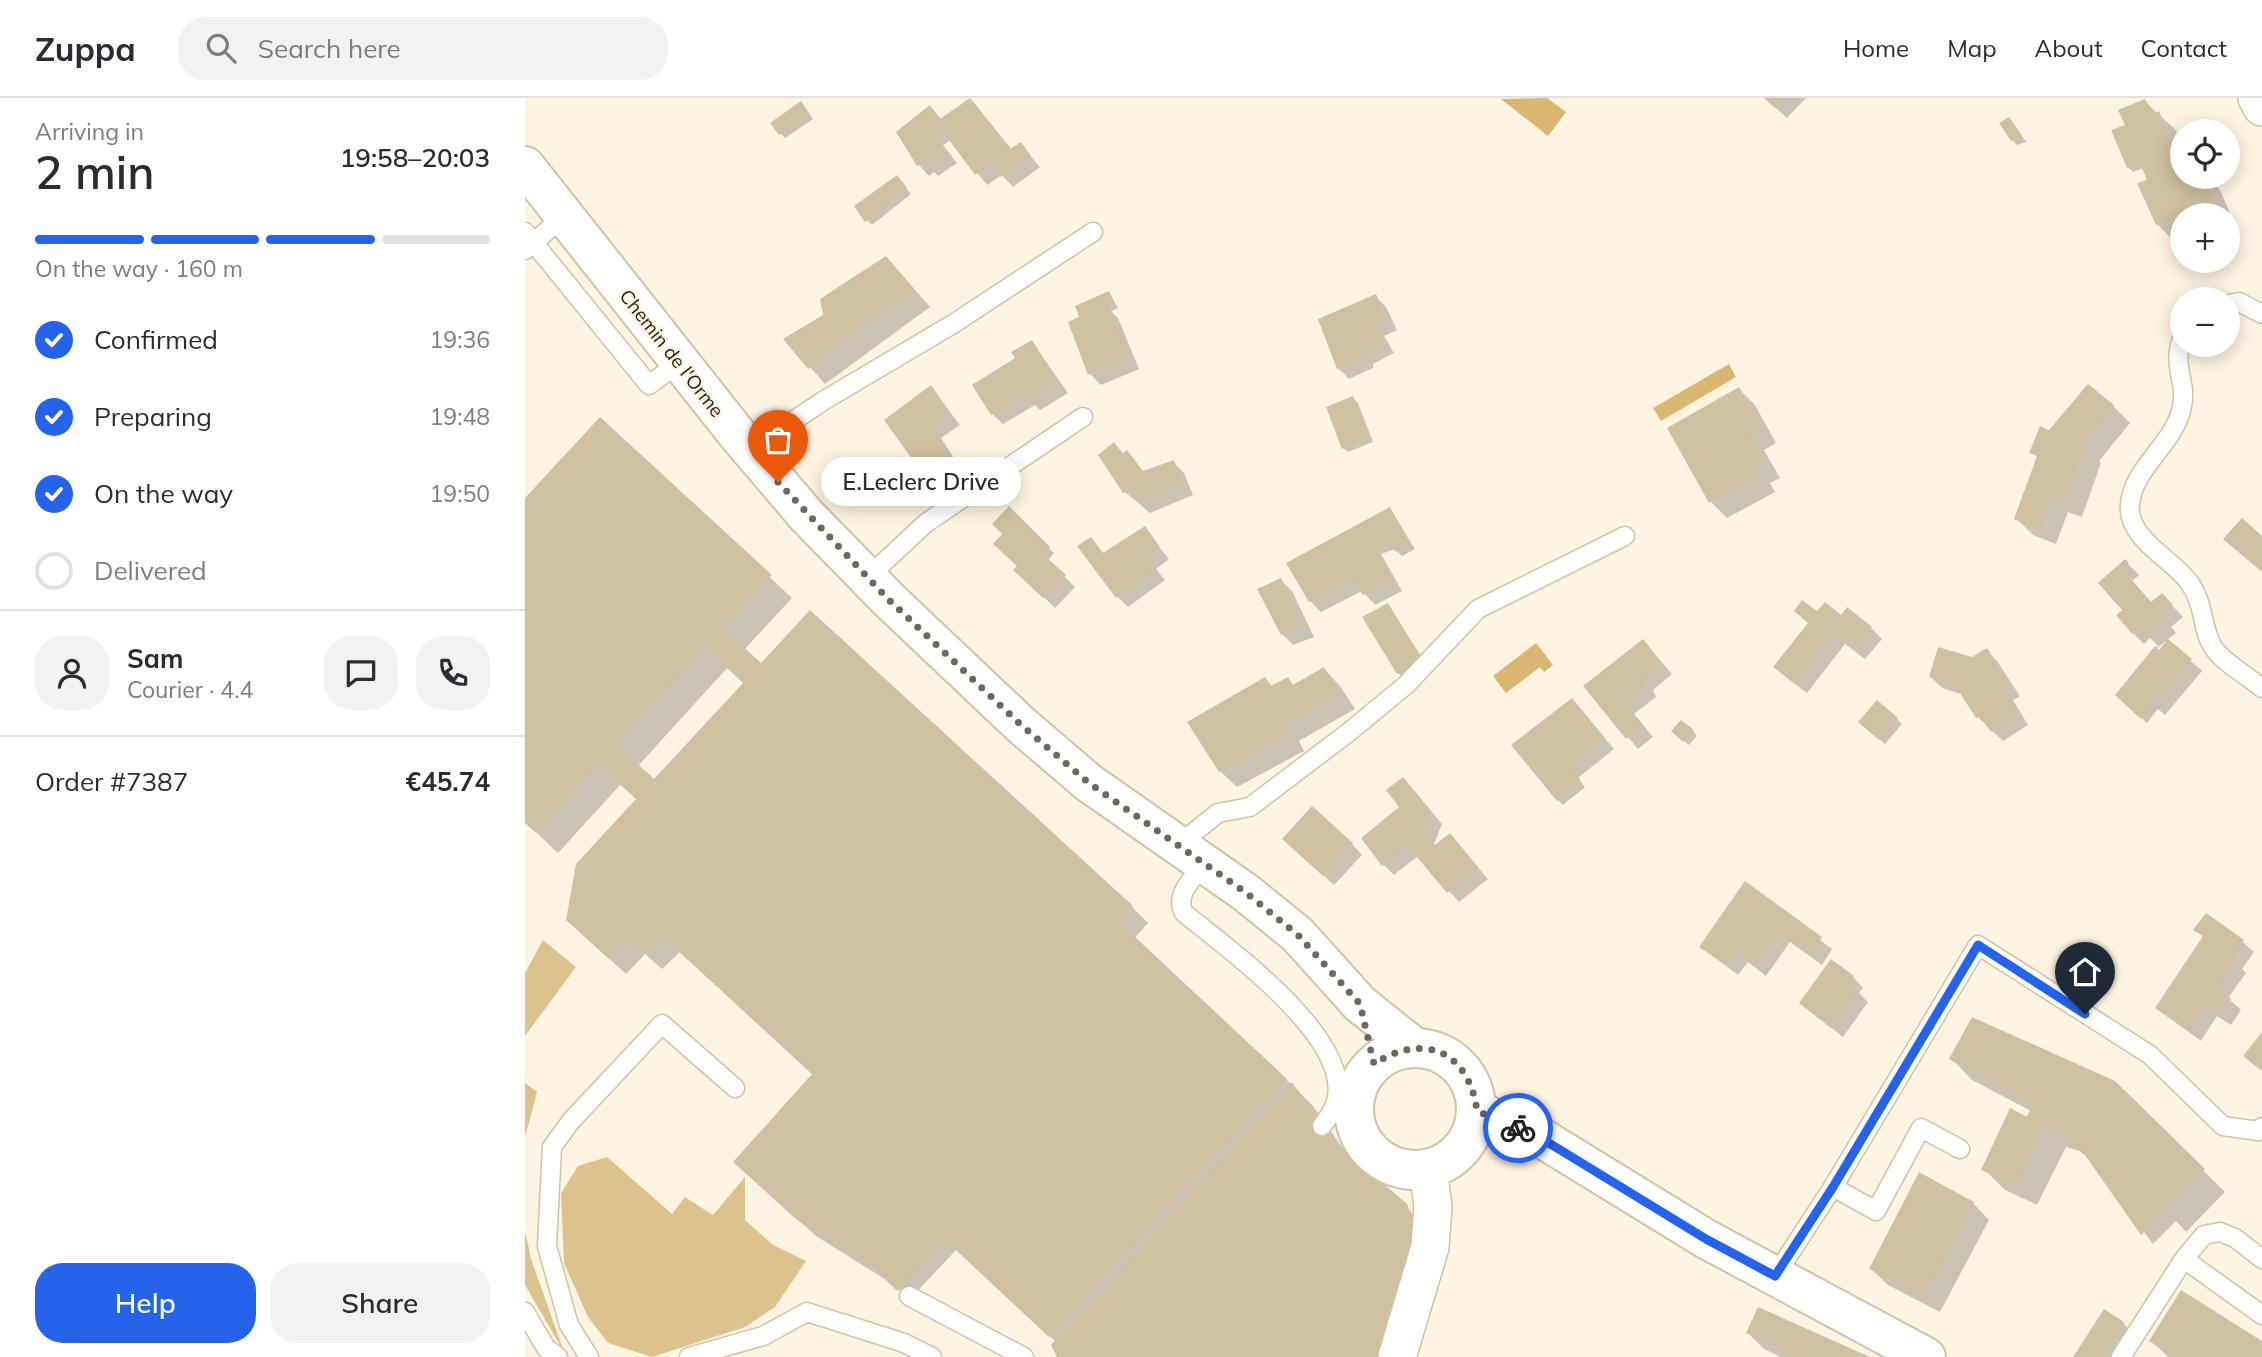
<!DOCTYPE html>
<html lang="en">
<head>
<meta charset="utf-8">
<style>
	:root { --surface:#fff; --page:#f2f2f3; --text:#2b2b33; --muted:#7c7c81; --line:#e1e1e2; --accent:#2563eb }
	body { margin:0; font-family:Mulish,sans-serif; background:var(--page); color:var(--text); height:100vh; display:flex; flex-direction:column; font-size:26px; white-space:nowrap }
	* { box-sizing:border-box; margin:0 }
	p { font-size:23px; color:var(--muted) }
	.icon { flex:none; width:38px; height:38px; fill:none; stroke:currentColor; stroke-width:2; stroke-linecap:round; stroke-linejoin:round }
	.map { position:relative; flex:1; overflow:hidden }
	.sheet { display:flex; flex-direction:column; background:var(--surface); width:525px }
	.sheet>* { flex:none }
	.tools { position:absolute; left:1645px; top:21px; display:grid; gap:14px }
	.tools a { display:grid; place-items:center; width:70px; height:70px; border-radius:50%; background:var(--surface); box-shadow:0 4px 18px #0003; font-size:35px }
	.pin { position:absolute; display:grid; place-items:center; width:60px; height:60px; color:#fff; margin:-72px -30px; border-radius:50% 50% 50% 0; rotate:-45deg; box-shadow:0 0 7px #0007 }
	.pin .icon { rotate:45deg }
	.courier { position:absolute; display:grid; place-items:center; width:70px; height:70px; margin:-35px; border:5px solid #2563eb; border-radius:50%; background:#fff; color:#222; box-shadow:0 2px 9px #0007 }
	.bubble { position:absolute; height:49px; border-radius:24px; background:var(--surface); box-shadow:0 4px 18px #0003; font-size:23px; font-weight:600; line-height:49px; text-align:center }
	.overview em { font-style:normal; font-weight:600 }
	.overview div { display:flex; flex-direction:column-reverse }
	.overview { display:flex; align-items:center; justify-content:space-between; height:119px; padding:0 35px }
	h1 { font-size:46px; font-weight:600; line-height:52px }
	.bar { display:grid; grid-template-columns:repeat(4,1fr); gap:10px 7px; align-content:center; height:84px; padding:0 35px }
	.bar i { height:9px; border-radius:5px; background:var(--line) }
	.bar .active { background:var(--accent) }
	.bar p { grid-column:span 4 }
	.line { display:flex; align-items:center; gap:18px; padding:0 35px; border-top:2px solid var(--line) }
	.line div { flex:1 }
	.round { display:grid; place-items:center; flex:none; width:74px; height:74px; border-radius:28px; background:var(--page) }
	ol { padding:0 35px; list-style:none }
	li { display:flex; align-items:center; gap:21px; height:77px }
	li p { margin-inline-start:auto }
	li .icon { padding:7px; border-radius:50%; background:var(--accent); color:#fff; stroke-width:4 }
	li:last-child { color:var(--muted) }
	li i { width:38px; height:38px; border:4px solid var(--line); border-radius:50% }
	.cta { display:flex; gap:14px; margin-top:auto; padding:14px 35px }
	.cta a { flex:1; height:80px; border-radius:28px; background:var(--accent); color:#fff; font-size:28px; font-weight:600; line-height:80px; text-align:center }
	.cta a+a { background:var(--page); color:var(--text) }
	header { display:flex; align-items:center; gap:42px; box-sizing:border-box; height:98px; padding:0 35px; background:var(--surface); border-bottom:2px solid var(--line) }
	header strong { font-size:33px }
	nav { display:flex; gap:38px; margin-inline-start:auto; font-size:24px }
	.search { width:490px; height:63px; background:var(--page); display:flex; align-items:center; gap:18px; box-sizing:border-box; padding:0 24px; border-radius:28px; color:var(--muted); font-size:26px }
	main { display:flex; flex:1; min-height:0 }
	.map>svg:first-child { display:block }
	.green { fill:#dcc28d }
	.water { fill:#d9b770 }
	.shadow { fill:#0003; fill-rule:evenodd }
	.building { fill:#d0c0a2; fill-rule:evenodd }
	.lines { fill:none; stroke-linecap:round; stroke-linejoin:round }
	.service-casing { stroke:#d1c2a4; stroke-width:21 }
	.minor-casing { stroke:#d1c2a4; stroke-width:40 }
	.tertiary-casing { stroke:#d1c2a4; stroke-width:42 }
	.service { stroke:#fff; stroke-width:18 }
	.minor { stroke:#fff; stroke-width:37 }
	.tertiary { stroke:#fff; stroke-width:38 }
	.done { stroke:#6f685a; stroke-width:7; stroke-dasharray:0 12.6 }
	.route { stroke:#2563eb; stroke-width:9 }
	.labels { text-anchor:middle; stroke-width:5; stroke-linejoin:round; paint-order:stroke }
	.street-label { font-size:19px; fill:#221d11; stroke:#fdf4e1 }
</style>
</head>
<body>
<header>
<strong>Zuppa</strong>
<div class="search"><svg class="icon" aria-label="search" viewBox="0 0 24 24"><circle cx="10" cy="10" r="6"/><path d="M15 15l6 6"/></svg>Search here</div>
<nav><a>Home</a><a>Map</a><a>About</a><a>Contact</a></nav>
</header>
<main>
<section class="sheet">
<div class="overview"><div><h1>2 min</h1><p>Arriving in</p></div><em>19:58–20:03</em></div>
<div class="bar"><i class="active"></i><i class="active"></i><i class="active"></i><i></i><p>On the way · 160 m</p></div>
<ol>
<li><svg class="icon" aria-label="check" viewBox="0 0 24 24"><path d="M5 12l5 5 9-10"/></svg>Confirmed<p>19:36</p></li>
<li><svg class="icon" aria-label="check" viewBox="0 0 24 24"><path d="M5 12l5 5 9-10"/></svg>Preparing<p>19:48</p></li>
<li><svg class="icon" aria-label="check" viewBox="0 0 24 24"><path d="M5 12l5 5 9-10"/></svg>On the way<p>19:50</p></li>
<li><i></i>Delivered</li>
</ol>
<div class="line" style="height:126px"><a class="round"><svg class="icon" aria-label="person" viewBox="0 0 24 24"><circle cx="12" cy="8" r="4"/><path d="M4 21q1-7 8-7t8 7"/></svg></a><div><b>Sam</b><p>Courier · 4.4</p></div><a class="round"><svg class="icon" aria-label="chat" viewBox="0 0 24 24"><path d="M4 5h16v11H9l-5 4z"/></svg></a><a class="round"><svg class="icon" aria-label="phone" viewBox="0 0 24 24"><path d="M5 4h4l2 5-3 2q2 4 5 5l2-3 5 2v4C11 20 4 13 5 4z"/></svg></a></div>
<div class="line" style="height:91px"><div>Order #7387</div><b>€45.74</b></div>
<div class="cta"><a>Help</a><a>Share</a></div>
</section>
<div class="map">
<svg width="1737" height="1259" viewBox="0 0 1737 1259">
	<rect width="100%" height="100%" fill="#fdf4e1"/>
	<!-- green -->
	<path class="green" d="M18 842 51 869 0 938V875Z
		M0 985 12 994 0 1039Z
		M82 1059 147 1116 160 1099 188 1117 220 1079V1122L248 1147 281 1163 250 1209 220 1229 127 1259 83 1245 63 1219 39 1165 36 1095 53 1068Z
		M0 1132 6 1161 39 1254 0 1187Z"/>
	<!-- water -->
	<path class="water" d="M1022 0 1041 14 1023 38 976 1Z
		M1204 266 1211 279 1136 323 1128 310Z
		M1011 545 1028 567 1019 574 1015 569 981 595 968 578Z"/>
	<!-- shadow -->
	<path class="shadow" d="M1240 0H1281L1262 20Z
		M446 1 487 52 495 46 515 69 488 89 477 77 462 87 426 42 418 47 432 65 413 78 409 74 404 78 394 67 405 10 417 22Z
		M1620 4 1650 31 1657 48V79H1681L1695 92 1707 120 1657 117V139L1649 143 1632 126 1619 70 1608 74 1603 69 1602 28Z
		M281 11 288 21 260 40 255 35Z
		M1484 21 1489 26 1501 44 1492 47 1487 42Z
		M377 85 386 96 347 127 342 122Z
		M377 177 405 209 300 286 261 242Z
		M584 195 593 210 586 213 593 220 614 271 576 287 565 276 558 219Z
		M850 198 861 209 872 232 859 238 869 255 848 266V270L824 281 813 270Z
		M507 244 543 295 515 312 510 307 478 326 467 316 492 261Z
		M406 289 435 327 416 340 444 383 420 399 362 322Z
		M1214 291 1230 307 1251 345 1239 352 1255 380 1245 385 1250 394 1202 420 1186 404Z
		M828 300 833 305 848 344 823 354 818 350Z
		M1589 309 1605 325 1574 363 1576 365 1557 419 1543 414 1531 446 1508 437 1491 420 1513 360 1507 354 1524 334Z
		M75 321 267 500 219 552 236 567 607 809 623 825 609 841 767 987 788 1008 822 1056 903 1130 879 1259H534L531 1244 432 1151 384 1202 366 1185 291 1138 227 1080 288 977 155 854 137 871 120 856 101 876 59 838 113 701 96 686 33 755 0 724V403ZM203 569 220 585 129 683 113 668Z
		M589 346 619 375 648 364 659 375 668 397 625 415 600 394Z
		M484 411 529 455 523 462 550 489 530 510 491 472 494 469 479 436Z
		M865 411 890 451 877 458 870 451 856 456 877 493 850 507 837 493 796 514 785 503Z
		M619 431 644 461 631 471 640 482 603 509 593 499 565 441 579 456Z
		M1600 463 1614 477 1607 483 1627 505 1637 497 1658 519 1646 529 1651 535 1642 542 1677 573 1640 617 1633 611 1622 625 1592 597 1633 548 1625 540 1619 546 1608 535 1593 518 1600 512 1576 485ZM1641 543 1643 544 1634 554 1631 551Z
		M756 482 767 493 789 539 768 547 757 536Z
		M863 507 901 566 878 580 873 575Z
		M1293 516 1346 530 1357 541 1340 561 1320 546 1282 595 1261 579Z
		M1118 543 1147 576 1128 592 1131 599 1109 616 1128 639 1113 651 1061 588Z
		M1461 552 1472 563 1495 598 1488 602 1503 627 1478 643 1453 619 1439 597 1417 590 1406 579Z
		M799 571 815 588 830 611 774 643 779 653 712 689 695 673 740 581 748 589 768 588Z
		M1047 603 1089 651 1053 680 1060 689 1038 707 1033 702Z
		M1372 621 1377 626 1360 646 1340 629Z
		M1168 633 1172 638 1164 647 1153 638Z
		M888 692 917 726 909 746 911 748 925 737 963 781 934 804 893 758 869 777 858 766 877 710Z
		M827 746 837 757 809 787 770 751Z
		M1220 786 1307 851 1297 867 1265 844 1241 878 1223 864 1213 877 1176 849Z
		M1671 832 1718 844 1729 854 1717 871 1721 875 1703 900 1716 912 1706 927 1692 918 1676 943 1632 910 1679 840Z
		M1328 879 1338 890 1334 895 1343 904 1318 939 1276 905Z
		M1426 960 1589 984 1700 1094 1661 1134 1651 1123 1628 1146 1565 1061 1555 1053 1541 1049 1512 1107 1480 1092 1459 1071 1506 1013 1447 982Z
		M1448 1105 1464 1122 1415 1214 1363 1187 1346 1171Z
		M1656 1194 1737 1245V1259H1643L1626 1243Z
		M1598 1225 1609 1236 1595 1259H1550Z
		M1223 1235 1340 1259H1256L1239 1251Z"/>
	<!-- building -->
	<path class="building" d="M445 0 485 51 496 44 506 58 476 79 467 65 450 77 416 31 408 36 422 53 401 68 397 65 392 68 371 34 405 7 415 21Z
		M1239 0H1260L1250 10Z
		M1620 1 1629 16 1634 13 1657 70V79H1681L1692 103 1631 127 1612 85 1622 82 1615 65 1602 70 1586 32 1600 27 1593 12Z
		M276 3 284 15 254 37 245 25Z
		M1484 19 1497 38 1486 43 1474 25Z
		M372 77 382 90 340 124 329 108Z
		M361 158 390 192 356 214 283 271 258 241 298 217 295 201Z
		M584 193 590 205 583 207 604 260 563 277 543 224 554 219 550 208Z
		M851 196 862 221 849 227 860 244 838 255V259L812 271 793 221Z
		M507 242 533 283 502 302 498 297 466 317 447 287 490 260 486 254Z
		M1563 286 1590 308 1558 346 1561 347 1540 404 1527 399 1515 431 1489 421 1512 358 1504 355 1515 328 1524 332Z
		M406 287 425 315 406 329 435 372 408 390 359 322Z
		M1214 289 1236 328 1224 335 1240 363 1230 368 1235 377 1184 405 1142 330Z
		M828 298 844 339 817 351 801 309Z
		M75 319 247 477 198 530 236 565 285 512 608 808 594 824 762 981 524 1239 420 1142 372 1193 349 1170 272 1122 208 1064 287 976 138 839 120 856 103 841 84 861 41 822 51 766 111 701 73 666 11 735 0 725V400ZM180 549 218 585 129 681 91 646Z
		M589 344 597 356 602 352 618 373 649 362 658 386 613 405 606 392 598 395 573 357Z
		M484 408 525 449 519 457 541 477 518 500 488 472 492 468 468 446 477 436 467 426Z
		M865 409 886 446 871 454 865 446 851 452 867 481 838 497 828 481 784 504 761 465Z
		M1717 420 1737 438V474L1698 441Z
		M620 428 635 449 622 459 631 471 591 500 552 448 566 439 578 455Z
		M1600 461 1604 465 1597 471 1626 504 1637 495 1648 507 1636 517 1641 523 1622 540 1613 530 1607 536 1591 517 1597 512 1573 485Z
		M756 480 779 528 756 537 732 491Z
		M1277 502 1292 513 1300 504 1316 517 1322 509 1347 529 1329 551 1309 536 1270 586 1248 569 1283 525 1269 513Z
		M863 505 897 561 872 576 837 519Z
		M1118 541 1137 565 1119 580 1121 588 1100 605 1118 627 1101 641 1058 588Z
		M1643 541 1667 561 1616 621 1590 597 1630 548 1634 552Z
		M1413 549 1447 559 1462 550 1485 587 1479 591 1494 615 1466 634 1455 618 1451 620 1431 589 1404 579Z
		M799 569 815 594 759 627 764 636 694 674 662 624 740 579 746 588 763 579 768 587Z
		M1047 600 1080 640 1045 668 1056 683 1032 703 986 647Z
		M1352 602 1373 620 1354 642 1333 624Z
		M1156 622 1169 632 1158 644 1146 633Z
		M878 679 907 714 899 734 910 747 925 735 953 769 922 795 882 747 857 768 836 740 874 709 861 692Z
		M787 708 828 745 798 778 757 741Z
		M1220 783 1297 839 1286 857 1254 835 1229 868 1211 855 1202 868 1174 849Z
		M1681 815 1719 842 1707 859 1711 863 1692 890 1706 900 1694 917 1681 908 1664 934 1630 910 1678 838 1668 832Z
		M1306 861 1329 878 1324 884 1334 892 1306 930 1274 905Z
		M1447 919 1590 983 1680 1071 1616 1137 1560 1057 1532 1035 1519 1029 1491 1087 1456 1072 1485 1010 1502 1019 1508 1005 1424 961Z
		M1737 934V973L1718 958Z
		M767 984 806 1040 882 1106 887 1118 886 1144 852 1259H532L526 1247Z
		M1394 1074 1449 1104 1398 1199 1344 1171Z
		M1656 1192 1737 1243V1259H1650L1624 1243Z
		M1233 1209 1345 1259H1264L1265 1256 1221 1235Z
		M1579 1211 1599 1224 1577 1259H1548Z"/>
	<g class="lines">
		<!-- service casing -->
		<g class="service-casing">
			<path id="service" d="M0 134 124 287 155 264
				M0 152 39 118
				M1703 206 1714 204 1737 216
				M1657 241C1646 271 1664 283 1656 313 1647 347 1608 371 1605 406 1601 440 1646 460 1664 484 1680 506 1677 533 1688 549 1695 562 1725 580 1737 590
				M225 352 298 303 428 226 568 134
				M342 480 401 425 558 319
				M652 748 693 715 725 709 824 634 881 587 953 511 1100 438
				M679 766C668 781 649 796 659 815 702 850 823 937 812 999 811 1010 803 1020 797 1028
				M1308 1089 1351 1113 1396 1030 1435 1051
				M1659 1161 1737 1217
				M1250 1178 1308 1089 1453 847 1625 957 1698 1028 1733 1033 1737 1029
				M384 1198 499 1259
				M0 1214 21 1250 33 1259
				M64 1259 44 1227 22 1148 27 1049 46 1023 137 926 210 990
				M164 1259 238 1238 282 1214 379 1245 407 1259
				M1596 1259 1659 1161 1679 1137 1695 1134 1710 1140 1737 1161"/>
		</g>
		<!-- minor casing -->
		<g class="minor-casing">
			<path id="minor" d="M1732 0 1737 9
				M872 1259 905 1149 908 1108 903 1071"/>
		</g>
		<!-- tertiary casing -->
		<g class="tertiary-casing">
			<path id="tertiary" d="M0 68 212 336 281 417 363 501 495 626 564 685 720 794 773 837 835 906 889 949
				M829 1011a61 61 0 1 1 122 0a61 61 0 1 1-122 0Z
				M952 1013 1015 1039 1181 1141 1401 1259"/>
		</g>
		<!-- service -->
		<use href="#service" class="service"/>
		<!-- minor -->
		<use href="#minor" class="minor"/>
		<!-- tertiary -->
		<use href="#tertiary" class="tertiary"/>
	</g>
	<g class="lines">
		<!-- done -->
		<path class="done" d="M253 384 363 501 495 626 564 685 720 794 773 837 835 906 849 966C900 933 944 954 952 1013L993 1030"/>
		<!-- route -->
		<path class="route" d="M993 1030 1014 1039 1181 1141 1250 1178 1308 1089 1453 847 1560 916"/>
	</g>
	<g class="labels">
		<!-- street labels -->
		<g class="street-label">
			<text transform="translate(147 255) rotate(52)" y="7">Chemin de l'Orme</text>
		</g>
	</g>
</svg>
<div class="tools">
<a><svg class="icon" aria-label="locate" viewBox="0 0 24 24"><circle cx="12" cy="12" r="6"/><path d="M12 2v4M12 18v4M2 12h4M18 12h4"/></svg></a>
<a>+</a>
<a>−</a>
</div>
<div class="pin" style="left:253px;top:384px;background:#ea580c"><svg class="icon" aria-label="bag" viewBox="0 0 24 24"><path d="M5 8h14l-1 12H6zM9 8a3 3 0 0 1 6 0"/></svg></div>
<div class="pin" style="left:1560px;top:916px;background:#1f2937"><svg class="icon" aria-label="home" viewBox="0 0 24 24"><path d="M3 11l9-7 9 7M6 9v11h12V9"/></svg></div>
<div class="courier" style="left:993px;top:1030px"><svg class="icon" aria-label="bike" viewBox="0 0 24 24"><circle cx="6" cy="16" r="4"/><circle cx="18" cy="16" r="4"/><path d="M6 16l4-8h5l3 8M10 8l3 8H6M13 5h3"/></svg></div>
<div class="bubble" style="left:296px;top:359px;width:200px">E.Leclerc Drive</div>
</div>
</main>
</body>
</html>
